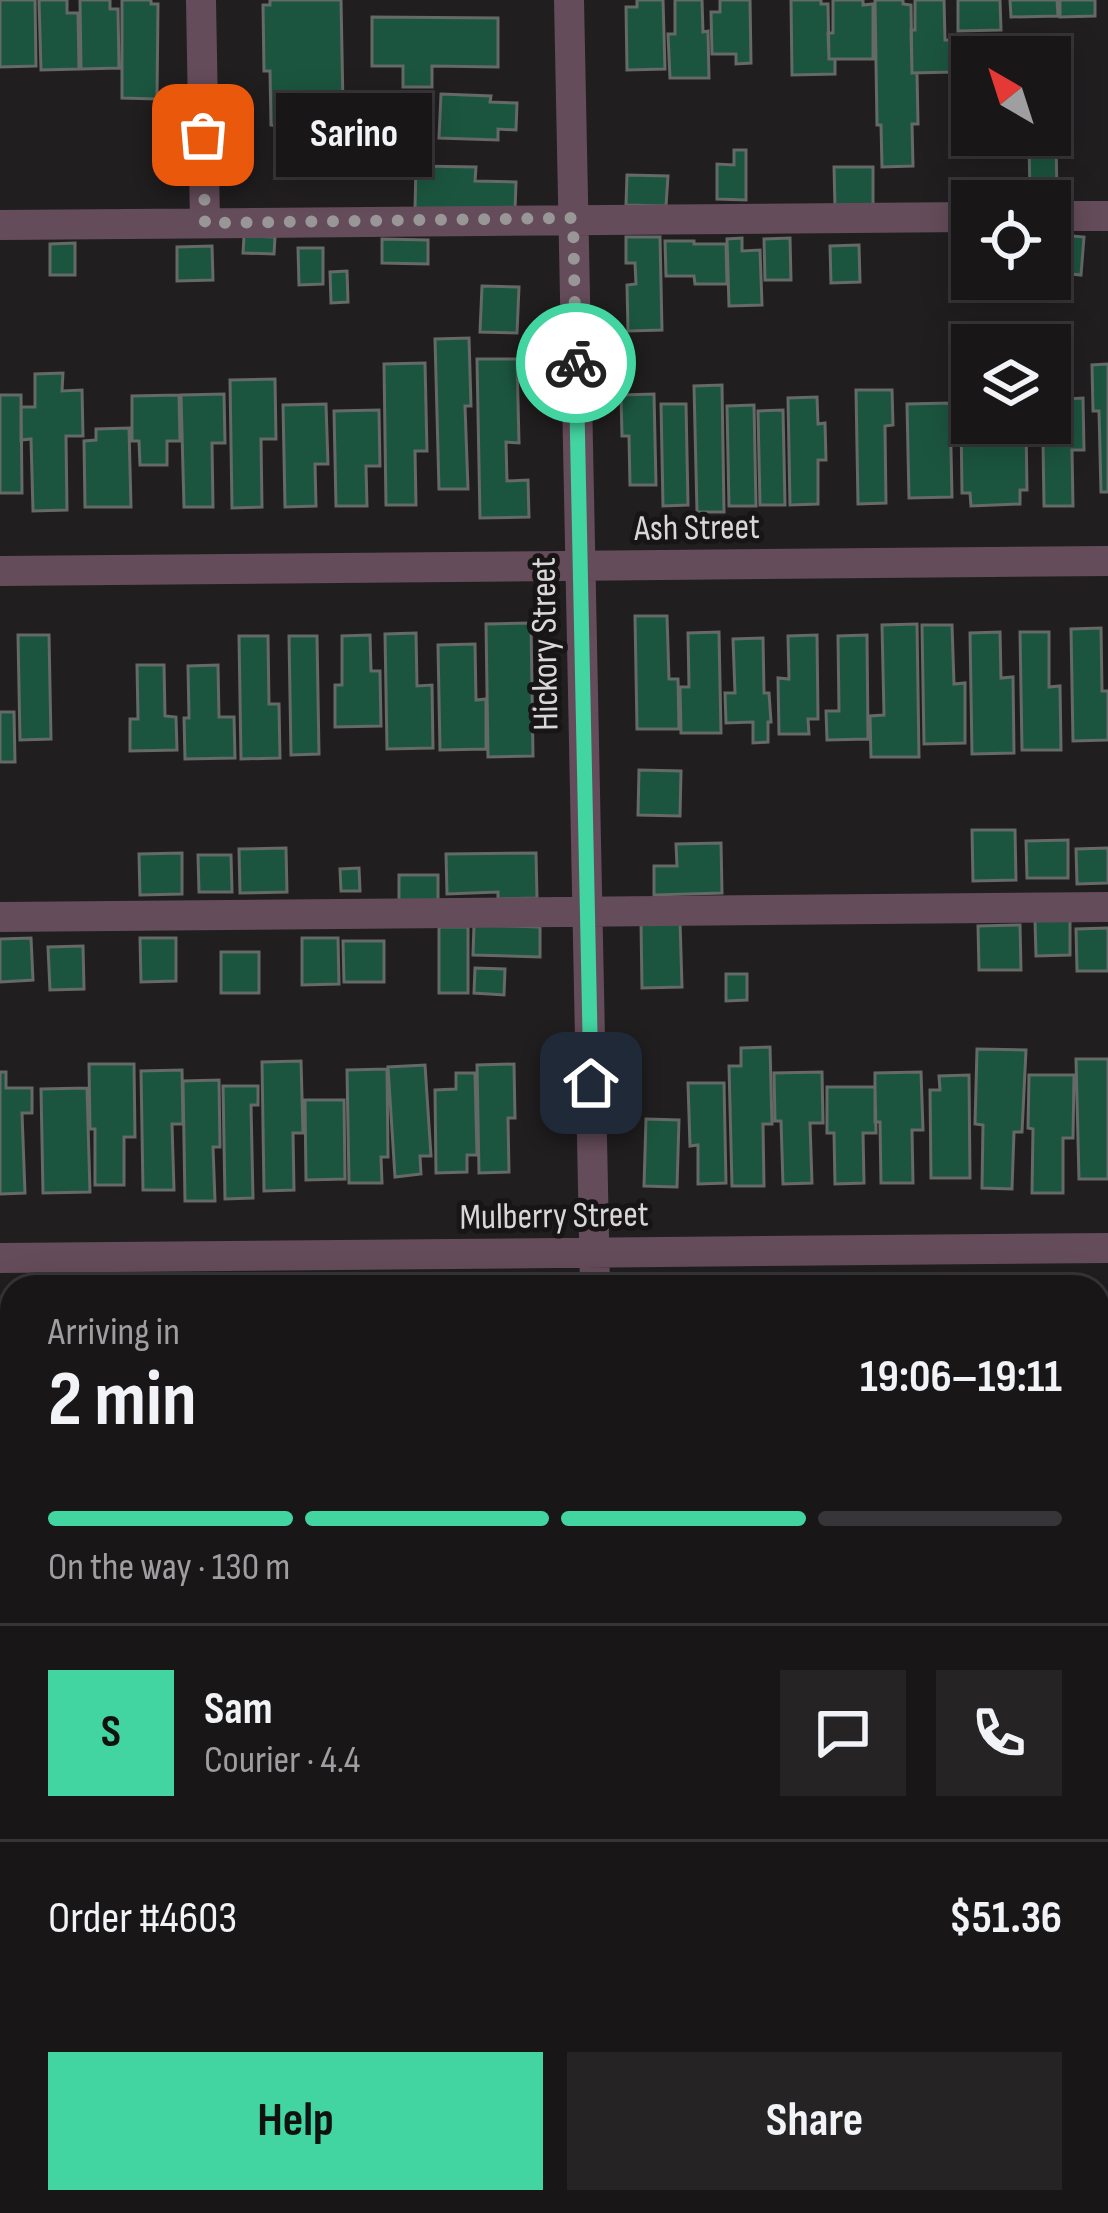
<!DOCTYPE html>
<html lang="en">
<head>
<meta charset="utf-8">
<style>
	:root { --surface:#191618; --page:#262325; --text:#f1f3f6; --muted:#9f9fa2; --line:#373537; --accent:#42d4a1 }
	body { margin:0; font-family:"Sofia Sans Condensed",sans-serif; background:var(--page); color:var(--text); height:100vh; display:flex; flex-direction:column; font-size:45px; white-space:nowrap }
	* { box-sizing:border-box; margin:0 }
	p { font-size:39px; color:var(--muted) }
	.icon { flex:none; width:66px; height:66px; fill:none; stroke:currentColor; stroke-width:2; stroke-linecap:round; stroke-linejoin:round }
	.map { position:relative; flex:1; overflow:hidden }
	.panel { position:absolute; left:0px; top:1275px; width:1110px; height:939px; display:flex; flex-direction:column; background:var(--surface); border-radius:36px 36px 0 0; box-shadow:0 6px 30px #0003,0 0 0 3px var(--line) }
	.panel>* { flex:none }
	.needle { width:78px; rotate:321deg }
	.fabs { position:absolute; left:951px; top:36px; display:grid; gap:24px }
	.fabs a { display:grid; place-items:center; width:120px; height:120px; border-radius:0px; background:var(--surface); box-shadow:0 6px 30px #0003,0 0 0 3px var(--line); font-size:60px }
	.pin { position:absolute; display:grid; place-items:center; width:102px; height:102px; color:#fff; margin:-51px; border-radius:24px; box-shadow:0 6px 18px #0006 }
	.courier { position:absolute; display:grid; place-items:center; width:120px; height:120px; margin:-60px; border:9px solid #42d4a1; border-radius:50%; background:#fff; color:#222; box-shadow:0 3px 15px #0007 }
	.bubble { position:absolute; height:84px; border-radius:0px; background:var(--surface); box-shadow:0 6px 30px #0003,0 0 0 3px var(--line); font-size:39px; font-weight:700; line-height:84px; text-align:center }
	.summary em { font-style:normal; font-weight:700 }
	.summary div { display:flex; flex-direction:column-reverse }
	.summary { display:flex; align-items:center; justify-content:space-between; height:204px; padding:0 48px }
	h1 { font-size:78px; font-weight:700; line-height:90px }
	.bar { display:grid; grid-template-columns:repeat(4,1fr); gap:18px 12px; align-content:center; height:144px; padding:0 48px }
	.bar i { height:15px; border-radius:9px; background:var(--line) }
	.bar .active { background:var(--accent) }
	.bar p { grid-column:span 4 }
	.line { display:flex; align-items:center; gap:30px; padding:0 48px; border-top:3px solid var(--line) }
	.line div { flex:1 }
	.round { display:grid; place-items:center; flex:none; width:126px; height:126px; border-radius:0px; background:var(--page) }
	.button { display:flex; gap:24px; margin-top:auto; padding:24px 48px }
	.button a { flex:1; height:138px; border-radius:0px; background:var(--accent); color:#111; font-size:48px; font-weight:700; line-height:138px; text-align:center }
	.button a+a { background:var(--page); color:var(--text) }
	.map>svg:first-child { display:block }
	.building { fill:#1b553f; stroke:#656967; stroke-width:3 }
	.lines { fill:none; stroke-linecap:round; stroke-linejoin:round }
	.minor { stroke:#654c5a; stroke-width:30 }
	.done { stroke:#999698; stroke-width:12; stroke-dasharray:0 21.6 }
	.route { stroke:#42d4a1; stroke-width:15 }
	.labels { text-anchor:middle; stroke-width:10; stroke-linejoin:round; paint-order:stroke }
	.street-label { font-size:36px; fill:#d9d7d8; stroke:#181516 }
</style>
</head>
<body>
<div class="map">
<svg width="1108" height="2213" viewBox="0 0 1108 2213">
	<rect width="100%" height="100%" fill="#211e20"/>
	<!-- building -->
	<path class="building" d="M0 0H35L36 66 0 67Z
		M39 0H67V13H78L79 69 41 70Z
		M80 0H110V9H118L119 68 81 69Z
		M122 0H151V4H158L157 99 122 98Z
		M270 0H341L344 158 277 159V126L271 125 270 71H264L263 5H270Z
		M637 0H663L665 69 627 70 626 7H637Z
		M675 0H702L703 32 708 31 709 78H670L668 34H675Z
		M720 0H750L751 63 736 64V54H712L711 12H720Z
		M791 0H821V4H828L829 59H835V74L792 75Z
		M833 0H863V5L873 4V59H829L828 33H833Z
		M875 0H903V4L911 5 912 73H917L918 124H912L913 166 882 167 881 125H877Z
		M915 0H944L945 40H954V72L912 73 911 30H915Z
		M958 0H1000L1001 30 958 31Z
		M1010 0H1057L1058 16 1011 17Z
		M1060 0H1095V16L1060 17Z
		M372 17 498 18V67L432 66V87H403V66H372Z
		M441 94 491 96 490 102 517 103 516 130 498 129V140L439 138Z
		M1056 141 1057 196H1030L1029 142Z
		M734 150H746V200L717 199V164L734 165Z
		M416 166 476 167 475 181 516 182 515 211 415 209Z
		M834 167H873V207L835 208Z
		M627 175 668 176 666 206 626 205Z
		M1050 234 1084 237 1081 275 1061 273 1062 262 1050 261Z
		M244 236 275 237 274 254 243 253Z
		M626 237H660L662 330 628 331 627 285 636 284 635 263H626Z
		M742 238V251L760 250 762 305 729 306 727 239Z
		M790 238 791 280H765L764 239Z
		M382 239 428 240V264L382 263Z
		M665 241H694V244H726L727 284H695L694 276H666Z
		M75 243V275H50V244Z
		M859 245 860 282 831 283 830 246Z
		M212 246 213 280 177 281V247Z
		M298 248H323V284L299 285Z
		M347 271 348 302 331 303 330 272Z
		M482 286 519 287 517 333 480 332Z
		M469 338 471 406H465L468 489H439L435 339Z
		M477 359H517L519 443 506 442 507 481 528 480 529 517 480 518Z
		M425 363 427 451H415L416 505H386L384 364Z
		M1108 364V492H1101L1099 411H1093L1092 365Z
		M63 373 62 391 82 390 83 436H66L67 510 33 511 31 439 21 440V407H35V374Z
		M275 379 276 439H261L262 507 232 508 230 380Z
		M722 385 724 512H697L694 386Z
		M1066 389V399L1083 398 1084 450H1072L1073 506H1044L1043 442H1035V423H1050V390Z
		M856 390H892L893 425 885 426 886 503 858 504Z
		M224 394 225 443H212L213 507H184L181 395Z
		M654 394 656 485H630L629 436H622L621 395Z
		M0 395H21L22 493H0Z
		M179 395 180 441H167V465H140L139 441H132V396Z
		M817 397 818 424 825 423 826 460H818V504L790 505 788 398Z
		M950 403 952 497 909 498 907 404Z
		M326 404 328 464H315L316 506 285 507 283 405Z
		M661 404H686L688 505 663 506Z
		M754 405 756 506H729L727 406Z
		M379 410 380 466H366L367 506H336L334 411Z
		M783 410 785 505H760L758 411Z
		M961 418H972V423H1026L1027 490H1020V504L971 506 970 493H962Z
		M129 428 131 507H85L84 441 96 440V429Z
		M635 616H667L669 679H678L679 729H637Z
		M531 623 533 756 488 757 486 624Z
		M917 624 919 757H871L870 716 884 715 882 625Z
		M922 625H952L954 684 965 683V743L924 744Z
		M1101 628 1102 691H1108V740L1073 741 1071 629Z
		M719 632 721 733H681L680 687H689L688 633Z
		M1000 632 1001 678 1013 677 1014 753 972 754 970 633Z
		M1020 632H1049V687L1060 686 1061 750H1022Z
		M416 633 417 686 432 685 433 748 387 749 385 634Z
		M18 635H49L51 739 20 740Z
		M370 635 371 671H380L381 726 335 727V685H342V636Z
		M817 635 818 719H808L809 734H779L778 678 789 679 788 636Z
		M867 635 868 739 827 740 826 711H839L838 636Z
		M239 636H268L269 704H279L280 758 241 759Z
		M289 636H317L319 754 291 755Z
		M763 638 764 693H769L771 722H768V742L753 743V722L726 723 725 693H735L733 639Z
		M475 644 476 700 486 699V749L440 750 438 645Z
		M137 665H164L165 716 176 717 177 750 130 751V719H138Z
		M218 665 219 717H234L235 758 185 759 184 718H189L188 666Z
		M0 712H14L15 762H0Z
		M639 770 681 771 680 816 638 815Z
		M972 830H1015L1016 880 973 881Z
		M1068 840V878H1027L1026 841Z
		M721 843 722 893 654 895V866H677L676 844Z
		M286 848 287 892 240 893 239 849Z
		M1108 848V883L1077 884 1076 849Z
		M182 853V894L140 895 139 854Z
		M536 853 537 898 498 899V892L447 894 446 854Z
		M198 855H231L232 892H199Z
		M359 868 360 891H341L340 869Z
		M399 875H438V902H399Z
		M1070 919V955L1036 956 1035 920Z
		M680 921 682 987 642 988 641 922Z
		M474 925 540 927V957L473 955Z
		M1020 925 1021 970H979L978 926Z
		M439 927H468V993H439Z
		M1108 928V971H1077L1076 929Z
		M31 938 33 980 0 982V939Z
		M140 938H176V981L141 982Z
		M302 938H338L339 984 302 985Z
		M343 941H384V982H344Z
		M83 946 84 989 50 990 48 947Z
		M221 952H259V993H221Z
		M475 968 505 969 504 995 474 993Z
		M726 974H747V1000L726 1001Z
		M770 1047 772 1124H763L764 1186H732L729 1066H741V1048Z
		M977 1049 1026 1050 1022 1132H1014L1012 1189 982 1188 983 1125 975 1124Z
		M1076 1059H1108V1179H1079Z
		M301 1061 303 1133H293L294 1190 264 1191 262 1062Z
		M89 1064H134L135 1137H124V1185H95V1129H90Z
		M514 1064 515 1118H508L509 1172 479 1173 477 1065Z
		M425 1065 431 1156H420L421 1174 395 1177 388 1067Z
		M387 1069 388 1157H381L382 1183H349L347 1070Z
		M182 1070 183 1124H172L174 1190H143L141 1071Z
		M0 1072H6V1088H32V1113H22L25 1193 0 1194Z
		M822 1072 823 1123H810L812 1183 783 1184 781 1121H775L774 1073Z
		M921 1072 923 1130H912L913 1183H881L880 1122H875V1073Z
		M456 1073H475L477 1155H467V1172L436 1173 435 1090 456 1089Z
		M969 1075 970 1178H931L930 1090H940L939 1076Z
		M1029 1075H1074L1073 1138H1063V1193H1032L1033 1129 1028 1128Z
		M219 1080 220 1147H213L215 1201H185L183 1081Z
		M688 1083H724L726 1183 698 1184V1145L690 1146Z
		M223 1086H258V1105H251L253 1198 225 1199Z
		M827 1087H875L876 1133H863L864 1183 835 1184 834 1133H827Z
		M87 1088 90 1192 43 1193 41 1089Z
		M305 1100H344L345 1179 306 1180Z
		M646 1119 679 1120 677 1187 644 1186Z
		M1108 1311V1429H1098V1312Z
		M3 1327H12V1428H5Z
		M1098 1573H1108V1611L1098 1612Z
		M1098 1667H1108V1775L1107 1734 1098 1733Z
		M0 1714H12V1769L4 1770V1796H0Z
		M1098 1917H1108V2032L1098 2033Z
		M0 1932H12V2028L0 2029Z
		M279 2202H311L310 2213H277Z
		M479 2202H514V2213H479Z
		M520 2202H559V2213H520Z
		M746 2202H790V2213H746Z
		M853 2202H892V2213H853Z
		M997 2202H1042V2213H997Z"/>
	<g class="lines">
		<!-- minor -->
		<path class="minor" d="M201 0 205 223
			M569 0 595 1287
			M1050 216H1108
			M0 225 972 217
			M0 571 1108 561
			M0 917 1108 907
			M0 1258 1108 1248
			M1098 1551H1108
			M0 1563H12
			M1098 1854H1108
			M0 1865H12
			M1098 2159H1108
			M0 2168H12
			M614 2202V2213"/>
	</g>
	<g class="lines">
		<!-- done -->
		<path class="done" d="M203 135 205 223 573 218 576 363"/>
		<!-- route -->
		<path class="route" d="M576 363 591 1083"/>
	</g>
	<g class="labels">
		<!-- street labels -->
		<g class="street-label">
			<text transform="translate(697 526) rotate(-1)" y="13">Ash Street</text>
			<text transform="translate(543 644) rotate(-91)" y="13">Hickory Street</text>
			<text transform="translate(554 1214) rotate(-1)" y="13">Mulberry Street</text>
		</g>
	</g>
</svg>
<div class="fabs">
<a><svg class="needle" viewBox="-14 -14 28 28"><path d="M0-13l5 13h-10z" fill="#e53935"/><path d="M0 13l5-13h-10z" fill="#9f9fa2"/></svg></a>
<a><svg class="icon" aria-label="locate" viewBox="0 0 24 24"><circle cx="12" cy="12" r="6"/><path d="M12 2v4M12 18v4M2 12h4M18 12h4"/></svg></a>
<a><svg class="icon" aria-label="layers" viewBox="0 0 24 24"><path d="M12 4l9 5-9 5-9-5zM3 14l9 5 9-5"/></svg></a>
</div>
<div class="pin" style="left:203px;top:135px;background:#ea580c"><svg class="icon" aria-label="bag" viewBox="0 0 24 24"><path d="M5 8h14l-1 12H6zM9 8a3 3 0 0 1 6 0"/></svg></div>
<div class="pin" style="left:591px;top:1083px;background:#1f2937"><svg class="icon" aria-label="home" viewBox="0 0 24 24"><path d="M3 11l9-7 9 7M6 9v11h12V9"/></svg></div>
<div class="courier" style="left:576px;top:363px"><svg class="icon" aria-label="bike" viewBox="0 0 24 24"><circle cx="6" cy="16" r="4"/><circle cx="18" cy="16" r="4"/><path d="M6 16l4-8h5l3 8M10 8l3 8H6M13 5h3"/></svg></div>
<div class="bubble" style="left:276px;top:93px;width:156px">Sarino</div>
<section class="panel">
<div class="summary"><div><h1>2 min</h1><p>Arriving in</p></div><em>19:06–19:11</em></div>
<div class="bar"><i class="active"></i><i class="active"></i><i class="active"></i><i></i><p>On the way · 130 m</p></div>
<div class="line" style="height:216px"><b class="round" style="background:var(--accent);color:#111">S</b><div><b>Sam</b><p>Courier · 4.4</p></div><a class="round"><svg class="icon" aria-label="chat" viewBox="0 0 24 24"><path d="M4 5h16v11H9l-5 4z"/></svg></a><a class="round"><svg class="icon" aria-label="phone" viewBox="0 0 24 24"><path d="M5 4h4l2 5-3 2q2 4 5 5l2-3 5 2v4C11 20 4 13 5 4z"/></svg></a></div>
<div class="line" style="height:156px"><div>Order #4603</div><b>$51.36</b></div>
<div class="button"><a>Help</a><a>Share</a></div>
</section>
</div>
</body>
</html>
